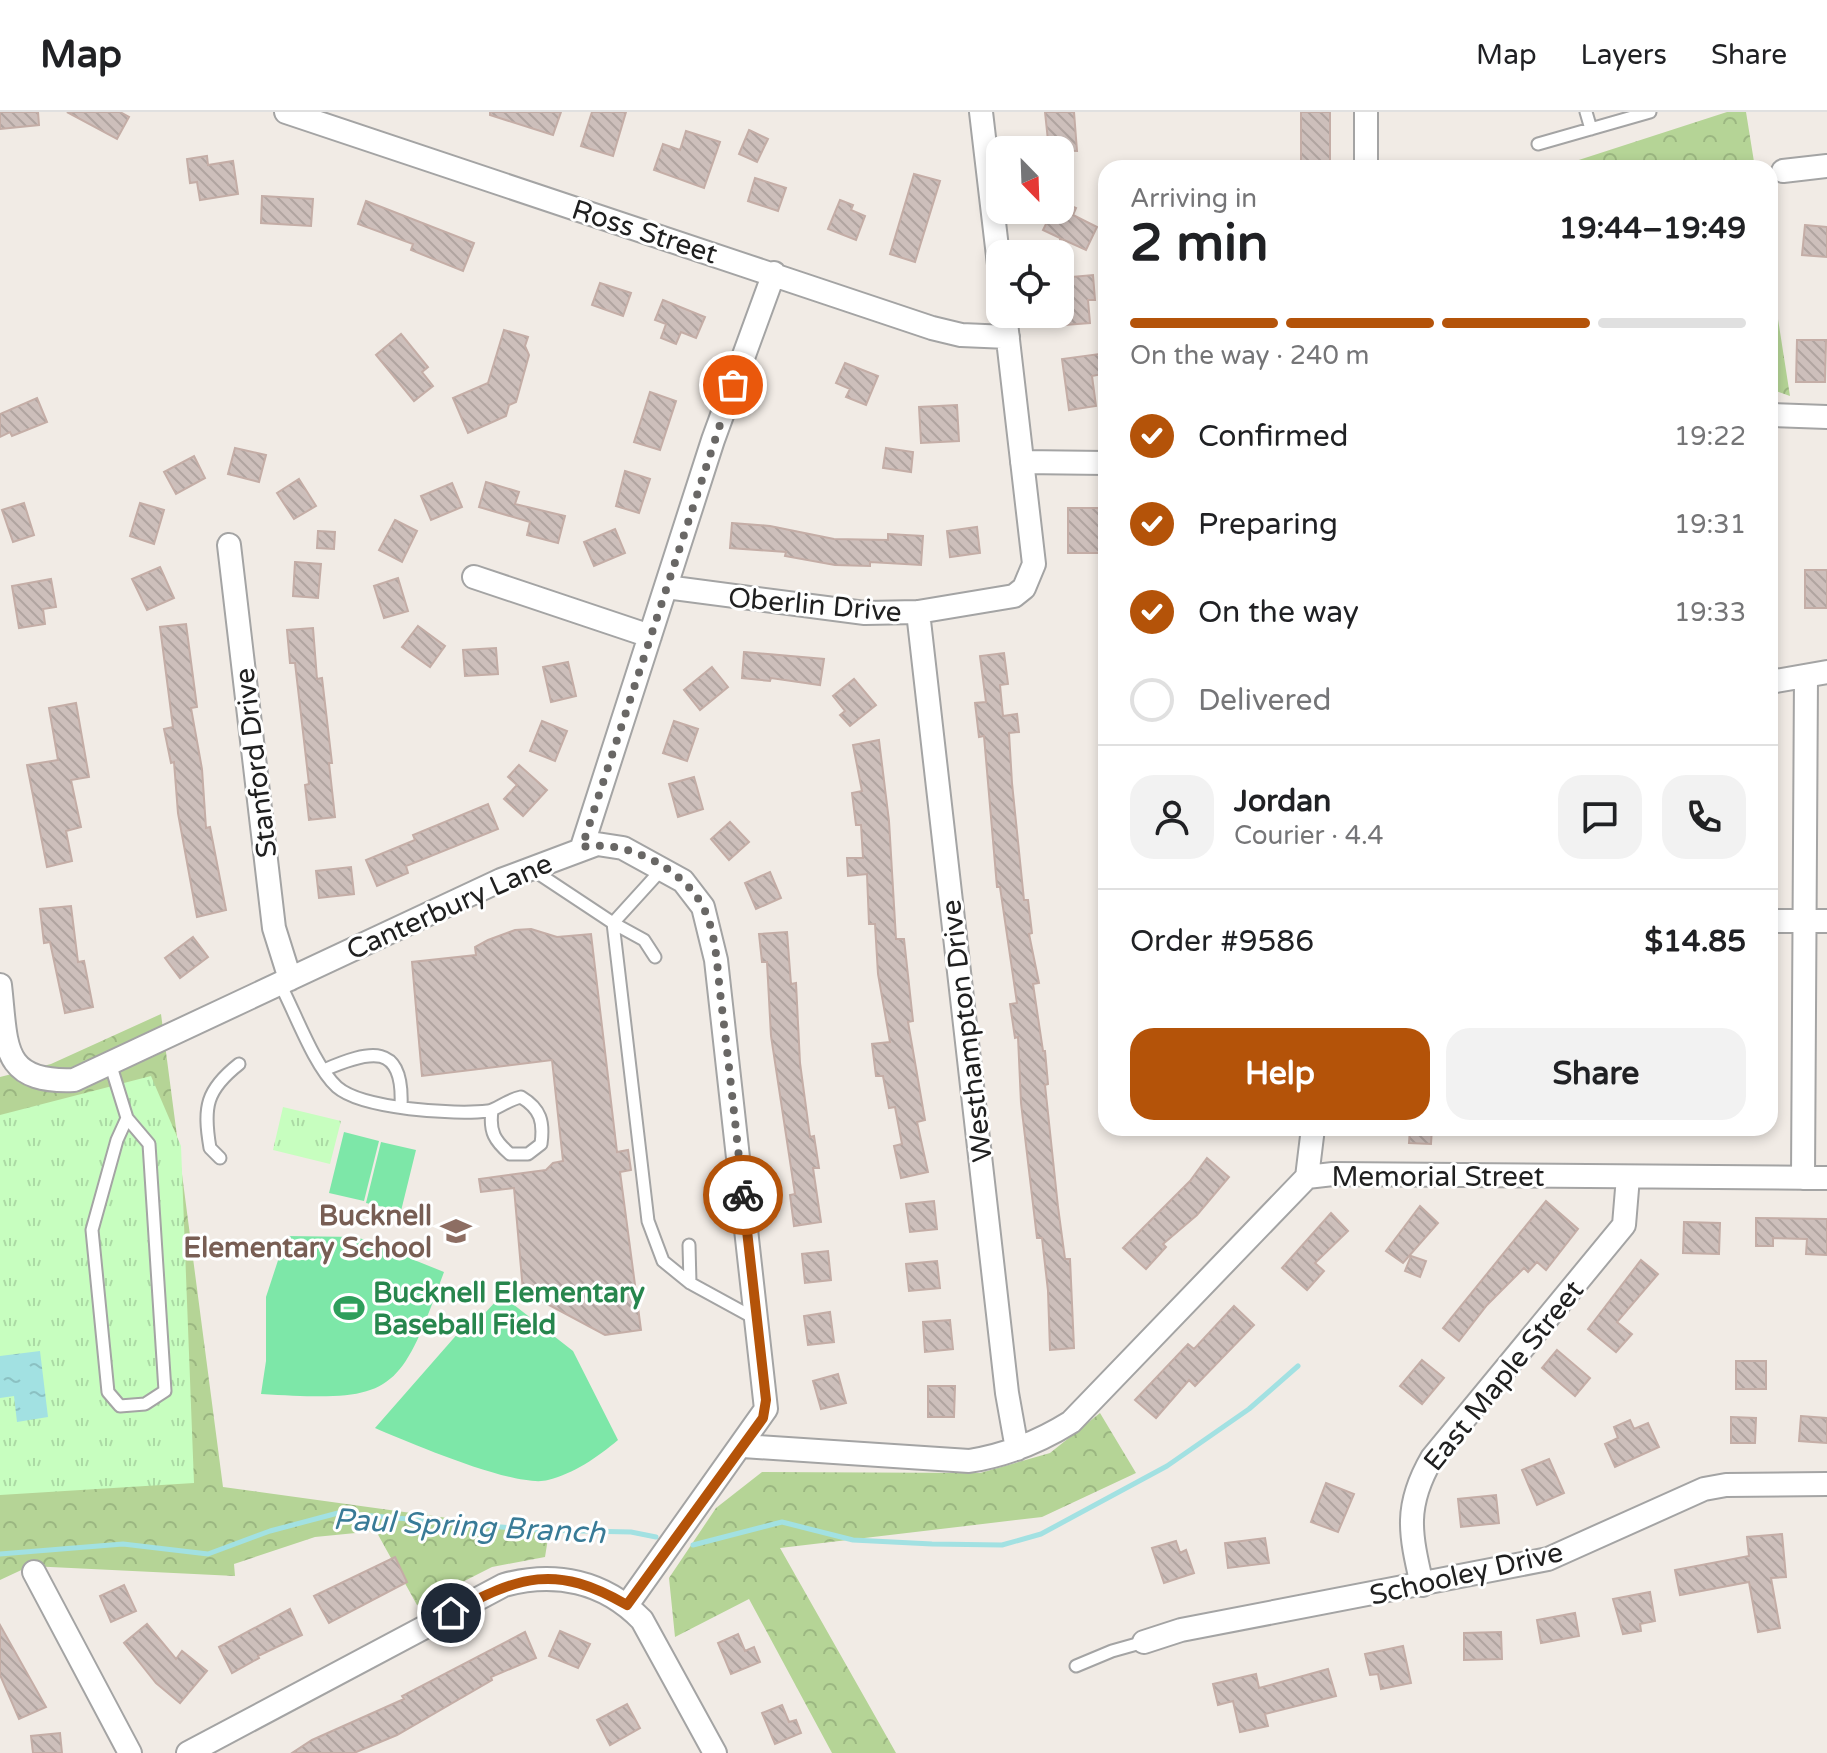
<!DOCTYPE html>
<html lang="en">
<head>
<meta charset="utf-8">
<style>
	:root { --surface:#fff; --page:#f2f2f2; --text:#202124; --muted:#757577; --line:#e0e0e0; --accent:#b45309 }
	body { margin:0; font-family:"Varela Round",sans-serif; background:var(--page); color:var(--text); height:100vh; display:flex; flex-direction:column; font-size:30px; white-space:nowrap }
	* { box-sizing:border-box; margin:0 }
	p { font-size:26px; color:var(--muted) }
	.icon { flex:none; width:44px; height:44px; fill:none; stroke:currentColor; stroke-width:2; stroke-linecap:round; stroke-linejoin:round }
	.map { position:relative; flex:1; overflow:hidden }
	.side { position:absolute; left:1098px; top:48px; width:680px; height:976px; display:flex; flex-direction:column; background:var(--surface); border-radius:24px; box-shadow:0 4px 12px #0003 }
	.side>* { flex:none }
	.needle { width:52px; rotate:157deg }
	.controls { position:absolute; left:986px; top:24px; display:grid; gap:16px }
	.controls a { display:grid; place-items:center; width:88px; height:88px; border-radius:16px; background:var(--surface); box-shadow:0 4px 12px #0003; font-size:40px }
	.pin { position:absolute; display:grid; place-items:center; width:68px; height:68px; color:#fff; margin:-34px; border:4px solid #fff; border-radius:50%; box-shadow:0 2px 8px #0007 }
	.courier { position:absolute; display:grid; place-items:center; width:80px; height:80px; margin:-40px; border:6px solid #b45309; border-radius:50%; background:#fff; color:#222; box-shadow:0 2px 10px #0007 }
	.summary em { font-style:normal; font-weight:700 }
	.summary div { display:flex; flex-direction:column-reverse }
	.summary { display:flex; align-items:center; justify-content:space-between; height:136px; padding:0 32px }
	h1 { font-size:52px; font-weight:700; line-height:60px }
	.bar { display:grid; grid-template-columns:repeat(4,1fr); gap:12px 8px; align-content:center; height:96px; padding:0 32px }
	.bar i { height:10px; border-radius:6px; background:var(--line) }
	.bar .active { background:var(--accent) }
	.bar p { grid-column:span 4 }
	.line { display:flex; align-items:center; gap:20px; padding:0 32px; border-top:2px solid var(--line) }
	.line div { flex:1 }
	.round { display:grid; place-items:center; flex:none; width:84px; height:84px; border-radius:24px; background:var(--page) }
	ol { padding:0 32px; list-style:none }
	li { display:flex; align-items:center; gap:24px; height:88px }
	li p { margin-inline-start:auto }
	li .icon { padding:8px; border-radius:50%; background:var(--accent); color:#fff; stroke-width:4 }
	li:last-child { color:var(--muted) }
	li i { width:44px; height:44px; border:4px solid var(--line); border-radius:50% }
	.primary-button { display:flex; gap:16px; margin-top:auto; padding:16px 32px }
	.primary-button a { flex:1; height:92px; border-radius:24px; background:var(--accent); color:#fff; font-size:32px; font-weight:700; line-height:92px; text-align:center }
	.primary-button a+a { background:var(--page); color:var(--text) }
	header { display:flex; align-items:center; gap:48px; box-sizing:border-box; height:112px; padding:0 40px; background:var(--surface); border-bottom:2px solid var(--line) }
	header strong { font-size:38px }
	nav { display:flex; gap:44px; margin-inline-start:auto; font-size:28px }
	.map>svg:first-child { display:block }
	.forest { fill:url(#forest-crowns) }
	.park { fill:url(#park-tufts) }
	.pitch { fill:#7de7a8 }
	.water { fill:url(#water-ripples) }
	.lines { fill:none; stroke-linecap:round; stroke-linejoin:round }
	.stream { stroke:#a2e1e2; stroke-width:5 }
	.building { fill:url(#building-back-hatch); stroke:#c4ada6; stroke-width:2 }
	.lane-casing { stroke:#a4a4a4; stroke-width:15 }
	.street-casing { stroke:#a4a4a4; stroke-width:26 }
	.lane { stroke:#fff; stroke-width:11 }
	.street { stroke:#fff; stroke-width:22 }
	.done { stroke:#696765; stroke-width:8; stroke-dasharray:0 14.4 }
	.route { stroke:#b45309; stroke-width:10 }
	.labels { text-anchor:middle; stroke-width:6; stroke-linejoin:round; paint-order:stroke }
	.street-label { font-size:28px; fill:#202020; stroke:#fff }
	.education-label { font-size:28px; font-weight:bold; fill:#785e54; stroke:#fff; text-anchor:end }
	.leisure-label { font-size:28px; font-weight:bold; fill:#27864d; stroke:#fff; text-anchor:start }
	.water-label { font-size:30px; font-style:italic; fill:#397b97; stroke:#fff }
</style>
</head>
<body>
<header>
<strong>Map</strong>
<nav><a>Map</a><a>Layers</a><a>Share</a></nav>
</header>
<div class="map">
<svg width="1827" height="1641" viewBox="0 0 1827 1641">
	<defs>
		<pattern id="forest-crowns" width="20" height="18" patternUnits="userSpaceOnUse" patternTransform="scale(2)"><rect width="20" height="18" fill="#b5d496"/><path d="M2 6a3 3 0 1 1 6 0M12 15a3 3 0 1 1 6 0" fill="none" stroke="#9bb681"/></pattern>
		<pattern id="park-tufts" width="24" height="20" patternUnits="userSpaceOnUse" patternTransform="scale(2)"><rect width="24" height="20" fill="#c7febf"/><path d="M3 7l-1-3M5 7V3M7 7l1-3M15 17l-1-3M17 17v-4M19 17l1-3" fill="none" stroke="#abd9a4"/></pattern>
		<pattern id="water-ripples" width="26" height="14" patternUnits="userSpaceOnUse" patternTransform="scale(2)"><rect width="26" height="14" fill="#a2e1e2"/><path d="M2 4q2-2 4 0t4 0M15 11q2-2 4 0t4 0" fill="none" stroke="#8bc1c2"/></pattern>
		<pattern id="building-back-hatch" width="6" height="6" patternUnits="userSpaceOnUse" patternTransform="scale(2)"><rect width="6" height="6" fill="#cdbfbb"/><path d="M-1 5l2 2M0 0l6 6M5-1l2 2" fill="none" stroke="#b0a4a0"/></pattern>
	</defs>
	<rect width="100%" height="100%" fill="#f1ebe5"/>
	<!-- forest -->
	<path class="forest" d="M1727 0H1746L1755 56H1554Z
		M1770 158 1773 175 1790 284 1770 277Z
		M161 902 223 1375 549 1420 545 1445 492 1455 417 1493 376 1419 315 1425 234 1452 235 1464 30 1454 0 1468V965L51 952Z
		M1100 1301 1136 1361 1042 1405 780 1436 896 1641H832L749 1487 675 1525 669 1466 716 1396 762 1360 980 1361 1050 1341Z"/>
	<!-- park -->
	<path class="park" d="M151 964 181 1034 194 1371 0 1383V1003Z
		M283 995 341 1009 330 1052 273 1038Z"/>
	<!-- pitch -->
	<path class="pitch" d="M344 1020 379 1029 364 1089 329 1081Z
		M381 1030 416 1038 401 1099 366 1091Z
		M286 1124 357 1125 444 1160C399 1284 394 1290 261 1282L266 1249V1185Z
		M497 1188 509 1189 573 1239 618 1328C598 1345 573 1362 548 1368 517 1377 408 1330 375 1316L467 1211 472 1215Z"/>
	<!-- water -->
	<path class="water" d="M40 1239 48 1305 17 1310 14 1284 0 1286V1244Z"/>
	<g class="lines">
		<!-- stream -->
		<path class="stream" d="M693 1433 782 1410 853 1428 932 1432 1002 1433 1041 1422 1167 1354 1249 1297 1298 1254
			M0 1442 123 1432 208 1442 270 1419 338 1401 537 1418 631 1420 656 1425"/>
	</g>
	<!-- building -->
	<path class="building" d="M0 0H38L39 13 0 17Z
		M67 0H120L129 5 117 27Z
		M490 0H561L553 23 490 3Z
		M592 0H626L613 44 581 34Z
		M1045 0H1074L1077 39 1049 38Z
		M1301 0H1330V56H1301Z
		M749 18 768 27 757 50 739 42Z
		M686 19 720 30 704 76 654 58 663 32 680 38Z
		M207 44 208 53 233 49 238 82 200 88 197 70 190 71 187 47Z
		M914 62 940 69 915 150 890 142Z
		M755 66 786 76 778 99 748 89Z
		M262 84 313 87 311 114 261 111Z
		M840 88 853 93 851 98 865 104 856 128 828 117Z
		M366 89 474 131 463 159 411 138 413 132 358 112Z
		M1060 89 1076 96 1073 103 1097 115 1086 138 1062 127 1060 131V126L1043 118 1053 98H1060Z
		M1805 113 1827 115V145L1802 143Z
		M1093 163 1095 188H1088L1090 211 1065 213 1061 166Z
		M600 171 631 181 623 204 592 193Z
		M663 188 705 205 696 226 681 220 676 232 661 226 666 212 655 208Z
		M504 218 528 225 525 234 529 243 516 290 509 293 506 304 468 321 453 286 488 271Z
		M401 222 428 255 422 260 433 274 414 289 376 243Z
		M1797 228H1826L1825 270H1796Z
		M1099 242 1102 262 1092 264 1096 294 1069 298 1062 247Z
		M845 251 878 264 866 293 846 285 850 277 836 271Z
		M650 280 676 289 660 338 634 330Z
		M37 286 47 310 12 324 10 320 0 325V302Z
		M957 293 959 329 921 331 919 295Z
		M235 336 266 343 259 370 228 362Z
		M886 336 913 340 911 360 883 356Z
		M194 344 205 366 176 382 164 360Z
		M625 359 650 367 639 401 616 394Z
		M299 367 316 394 294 407 277 381Z
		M486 370 519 380 515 392 565 404 558 431 527 423 530 410 479 395Z
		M452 371 462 395 431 408 421 384Z
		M24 391 34 423 13 430 2 398Z
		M140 391 164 398 154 432 130 424Z
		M1068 396H1106L1103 441H1068Z
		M395 408 417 419 402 450 379 438Z
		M732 411 770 414 834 427 888 428V422L923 424 921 453 870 450V454L835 453 785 444 786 440 730 436Z
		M977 415 980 441 950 445 947 419Z
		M615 417 625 441 594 454 584 430Z
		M318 419 335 420 334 437 317 436Z
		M295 450 321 452 318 486 293 484Z
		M160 455 174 486 147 498 132 467Z
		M1805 458H1827V496H1805Z
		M398 466 408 499 384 506 374 474Z
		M51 467 56 495 43 497 45 512 19 516 12 474Z
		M186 512 197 595 191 596 202 657 206 716 210 715 226 798 197 805 178 701 174 650 171 651 164 617 173 615 160 515Z
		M418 514 445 534 430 555 402 535Z
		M313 516 317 567 322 566 332 651H329L335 705 309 708 305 673 309 672 295 551H290L287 518Z
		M496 536 498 562 465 564 463 538Z
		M744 540 824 547 820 573 771 566 770 569 742 566Z
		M1004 541 1008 572 1000 573 1003 604 1017 602 1019 620 1009 621 1012 671 1024 788H1028L1032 821 1029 822 1039 871 1033 872 1043 939H1045L1048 972 1045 973 1058 1095 1065 1147H1070L1074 1236 1050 1238 1048 1179 1042 1126H1037L1021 991 1018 925 1015 926 1010 892 1017 891 1000 775H997L984 624 979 625 975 591 986 590 980 544Z
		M568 550 576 584 551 590 543 555Z
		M712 555 728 575 700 598 684 578Z
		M854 567 876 593 850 614 840 603 845 599 833 584Z
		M76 591 89 665 71 668 81 715 66 719 72 749 47 755 27 653 58 648 49 596Z
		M542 609 567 619 555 649 530 639Z
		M674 609 698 617 687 649 663 641Z
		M879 628 889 709 896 827H904L913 909 908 910 925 1008 917 1010 928 1060 901 1066 894 1034 902 1032 895 995 889 996 883 964H876L872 932 890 930 878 862 875 812H869L867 762 848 764 847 746H863L861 713H856L852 681 862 679 853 633Z
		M519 653 547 678 523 704 504 687 517 673 508 665Z
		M694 665 703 697 678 705 669 672Z
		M488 692 498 717 406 754 408 761 377 774 366 748 415 728 413 723Z
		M730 710 749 730 729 748 711 727Z
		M351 755 354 782 319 786 316 759Z
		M770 760 781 786 756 797 745 771Z
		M71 794 78 850 84 849 93 895 65 901 50 830 44 831 40 797Z
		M531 817 557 825 591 822 617 1040 628 1038 631 1058 620 1060 641 1218 605 1223 523 1179 514 1076 481 1080 479 1067 546 1058 553 1051 563 1049 552 948 422 964 412 850 476 843 475 835 488 828 515 818Z
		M787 820 791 872 796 871 800 951 810 1025 814 1024 819 1056H813L821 1110 794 1114 790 1083 795 1082 771 924 767 850H762L759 822Z
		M193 825 208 845 180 866 165 846Z
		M1410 1016H1432L1431 1032 1409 1031Z
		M1207 1046 1229 1065 1197 1103 1163 1132 1166 1135 1146 1157 1123 1136 1190 1069Z
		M934 1089 937 1117 910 1120 906 1092Z
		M1546 1089 1578 1117 1546 1158 1537 1150 1528 1160 1524 1156 1487 1193 1459 1229 1443 1216Z
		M1420 1094 1438 1111 1403 1151 1386 1139Z
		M1331 1101 1348 1119 1315 1151 1324 1159 1307 1178 1282 1156Z
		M1756 1106 1827 1107V1143L1806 1142 1807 1127 1773 1126V1134H1756Z
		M1684 1110 1720 1111 1719 1142 1683 1141Z
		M828 1139 831 1168 805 1171 802 1142Z
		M1411 1144 1426 1149 1420 1165 1405 1159Z
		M1641 1148 1658 1162 1617 1210 1632 1222 1616 1240 1588 1217Z
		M937 1149 940 1176 909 1179 906 1152Z
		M1234 1194 1254 1213 1195 1274 1189 1268 1156 1306 1135 1288 1188 1232 1194 1237Z
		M830 1200 834 1230 808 1233 804 1204Z
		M950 1208 953 1237 925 1240 923 1210Z
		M1557 1238 1590 1266 1575 1284 1542 1256Z
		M1422 1248 1444 1266 1422 1292 1400 1274Z
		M1736 1249H1766V1277H1736Z
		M838 1262 846 1291 821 1297 813 1269Z
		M928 1274H955L954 1305H928Z
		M1801 1304 1827 1306V1331L1799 1329Z
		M1731 1305 1756 1306 1755 1331H1731Z
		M1630 1308 1634 1317 1648 1311 1659 1335 1615 1355 1605 1332 1618 1326 1614 1315Z
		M1549 1347 1564 1381 1537 1393 1522 1358Z
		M1326 1371 1354 1382 1338 1420 1311 1410Z
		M1496 1383 1499 1411 1461 1415 1458 1387Z
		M1782 1422 1786 1465 1771 1466 1780 1516 1758 1520 1749 1470 1680 1483 1675 1458 1749 1444 1747 1425Z
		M1265 1426 1269 1451 1228 1456 1225 1431Z
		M1176 1429 1180 1441 1186 1438 1194 1461 1164 1471 1152 1436Z
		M395 1445 407 1470 329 1511 314 1484Z
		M124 1473 136 1499 111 1510 100 1484Z
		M1650 1480 1655 1509 1640 1512 1641 1519 1623 1522 1613 1487Z
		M290 1497 302 1523 258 1544 259 1546 232 1561 219 1535Z
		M1575 1501 1579 1524 1541 1531 1537 1508Z
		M147 1512 176 1547 182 1539 207 1559 180 1591 156 1571 124 1531Z
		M0 1513 46 1595 19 1607 0 1563Z
		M560 1519 590 1532 578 1556 549 1544Z
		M525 1520 536 1546 491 1565 492 1568 397 1623 354 1641H292L312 1628 404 1587 402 1584Z
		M1501 1520 1502 1547 1464 1548V1521Z
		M738 1522 745 1539 754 1535 760 1550 731 1562 718 1531Z
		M1403 1534 1411 1571 1381 1577 1378 1562 1370 1563 1365 1542Z
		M1328 1557 1336 1584 1265 1602 1268 1614 1240 1620 1233 1589 1218 1593 1213 1572 1256 1562 1259 1576Z
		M627 1592 640 1616 610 1633 597 1608Z
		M782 1593 789 1610 796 1608 801 1621 775 1632 762 1601Z
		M60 1621 62 1641H33L31 1624Z"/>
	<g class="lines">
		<!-- lane casing -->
		<g class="lane-casing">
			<path id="lane" d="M1586 0 1591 17
				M1538 32 1650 0
				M533 758 613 811 648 1109 663 1149 690 1171 754 1206
				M655 845 644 828 613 811 663 756
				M280 872C295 900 314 954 337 975 362 997 455 1003 488 999 496 998 507 988 521 985 541 997 544 1010 541 1032L528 1042H510C495 1029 489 1020 492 999
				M110 951 127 1006 117 1028 92 1118 108 1280 120 1294 145 1292 165 1279 149 1032 127 1006
				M324 958C370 938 404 930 401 994
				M220 1046 210 1036C203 995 206 978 239 952
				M689 1133 690 1171
				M1076 1554 1112 1539 1144 1530"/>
		</g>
		<!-- street casing -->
		<g class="street-casing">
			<path id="street" d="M286 0 932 216 961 223 1008 225
				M981 0 1000 161
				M1366 56V0
				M1783 59 1827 54
				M1770 303 1827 305
				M1022 350 1106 351
				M229 433 274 816 290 867
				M474 465 650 524
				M666 475 865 501 918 500 1014 484 1024 476 1034 452 1005 202
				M918 500 1007 1281 1017 1337
				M1770 570 1827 560
				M582 735 713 328 774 161
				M1770 809H1827
				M0 873C7 933 0 971 74 968L501 768 597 732 623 736 683 769 703 795 716 848 766 1297 627 1493
				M1307 1065 1313 1016
				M1803 1066 1806 564
				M743 1334 969 1349C1007 1343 1039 1330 1071 1310L1307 1065 1333 1062 1827 1066
				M34 1460 130 1641
				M1422 1473C1410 1421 1404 1394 1432 1346L1624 1113 1628 1065
				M1144 1530 1181 1518 1548 1447 1704 1377 1726 1373 1827 1372
				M188 1641 504 1473C555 1459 604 1469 642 1508L715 1641"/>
		</g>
		<!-- lane -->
		<use href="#lane" class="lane"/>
		<!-- street -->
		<use href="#street" class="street"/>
	</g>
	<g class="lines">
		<!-- done -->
		<path class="done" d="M733 273 582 735C624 727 681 755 702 793 717 820 717 858 721 888 729 953 736 1018 743 1083"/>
		<!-- route -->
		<path class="route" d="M451 1501C520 1464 555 1451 627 1493L763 1306 766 1288 743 1083"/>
	</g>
	<!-- icons -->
	<defs>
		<g id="school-bare" transform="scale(2.4)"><path d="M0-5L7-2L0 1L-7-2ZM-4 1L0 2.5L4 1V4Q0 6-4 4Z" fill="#8d6e63" stroke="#fff" stroke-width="2.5" paint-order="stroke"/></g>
		<g id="stadium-bare" transform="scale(2.4)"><path d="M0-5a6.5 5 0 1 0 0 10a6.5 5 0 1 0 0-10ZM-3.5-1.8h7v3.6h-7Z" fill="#2e9e5b" stroke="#fff" stroke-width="2.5" paint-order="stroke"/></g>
	</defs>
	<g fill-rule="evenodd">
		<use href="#school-bare" x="456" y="1119"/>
		<use href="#stadium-bare" x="349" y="1196"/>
	</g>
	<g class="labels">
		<!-- street labels -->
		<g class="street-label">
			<text transform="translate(645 119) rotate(18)" y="10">Ross Street</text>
			<text transform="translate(815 492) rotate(5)" y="10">Oberlin Drive</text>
			<text transform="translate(255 651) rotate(-97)" y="10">Stanford Drive</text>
			<text transform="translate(449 794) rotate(-24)" y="10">Canterbury Lane</text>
			<text transform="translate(966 919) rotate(-97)" y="10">Westhampton Drive</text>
			<text x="1438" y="1074">Memorial Street</text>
			<text transform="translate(1503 1263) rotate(-51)" y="10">East Maple Street</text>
			<text transform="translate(1466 1461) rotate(-13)" y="10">Schooley Drive</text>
		</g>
		<!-- education labels -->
		<g class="education-label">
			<text x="432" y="1113">Bucknell<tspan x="432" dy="32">Elementary School</tspan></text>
		</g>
		<!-- leisure labels -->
		<g class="leisure-label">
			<text x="373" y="1190">Bucknell Elementary<tspan x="373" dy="32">Baseball Field</tspan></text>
		</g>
		<!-- water labels -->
		<g class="water-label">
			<text transform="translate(469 1414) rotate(3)" y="10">Paul Spring Branch</text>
		</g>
	</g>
</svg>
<div class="controls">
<a><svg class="needle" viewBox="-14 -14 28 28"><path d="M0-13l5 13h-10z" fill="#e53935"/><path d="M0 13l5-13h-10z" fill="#757577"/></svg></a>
<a><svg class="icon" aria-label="locate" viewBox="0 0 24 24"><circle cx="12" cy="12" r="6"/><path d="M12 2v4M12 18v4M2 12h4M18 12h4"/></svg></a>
</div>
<div class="pin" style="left:733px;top:273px;background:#ea580c"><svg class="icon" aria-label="bag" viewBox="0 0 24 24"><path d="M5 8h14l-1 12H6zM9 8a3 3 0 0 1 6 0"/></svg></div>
<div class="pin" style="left:451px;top:1501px;background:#1f2937"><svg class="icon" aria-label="home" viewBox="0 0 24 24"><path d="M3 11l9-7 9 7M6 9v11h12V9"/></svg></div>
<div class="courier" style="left:743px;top:1083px"><svg class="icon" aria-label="bike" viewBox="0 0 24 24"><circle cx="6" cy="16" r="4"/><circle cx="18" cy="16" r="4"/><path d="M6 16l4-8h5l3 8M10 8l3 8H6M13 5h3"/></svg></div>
<section class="side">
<div class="summary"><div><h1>2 min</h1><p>Arriving in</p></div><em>19:44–19:49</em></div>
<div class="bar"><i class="active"></i><i class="active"></i><i class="active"></i><i></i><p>On the way · 240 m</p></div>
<ol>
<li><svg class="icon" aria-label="check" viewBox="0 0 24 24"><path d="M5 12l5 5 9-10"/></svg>Confirmed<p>19:22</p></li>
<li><svg class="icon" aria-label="check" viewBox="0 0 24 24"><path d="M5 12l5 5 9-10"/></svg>Preparing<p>19:31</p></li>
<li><svg class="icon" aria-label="check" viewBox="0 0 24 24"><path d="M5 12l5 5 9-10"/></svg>On the way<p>19:33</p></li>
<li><i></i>Delivered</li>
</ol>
<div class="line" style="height:144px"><a class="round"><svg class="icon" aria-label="person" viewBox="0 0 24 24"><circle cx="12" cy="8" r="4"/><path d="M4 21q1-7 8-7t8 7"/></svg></a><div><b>Jordan</b><p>Courier · 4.4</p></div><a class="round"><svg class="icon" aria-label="chat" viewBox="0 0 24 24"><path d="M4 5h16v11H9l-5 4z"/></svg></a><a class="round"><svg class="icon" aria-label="phone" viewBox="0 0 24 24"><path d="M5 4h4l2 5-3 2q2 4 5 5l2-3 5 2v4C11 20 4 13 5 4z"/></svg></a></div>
<div class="line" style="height:104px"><div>Order #9586</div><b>$14.85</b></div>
<div class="primary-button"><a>Help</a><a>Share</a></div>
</section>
</div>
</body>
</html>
